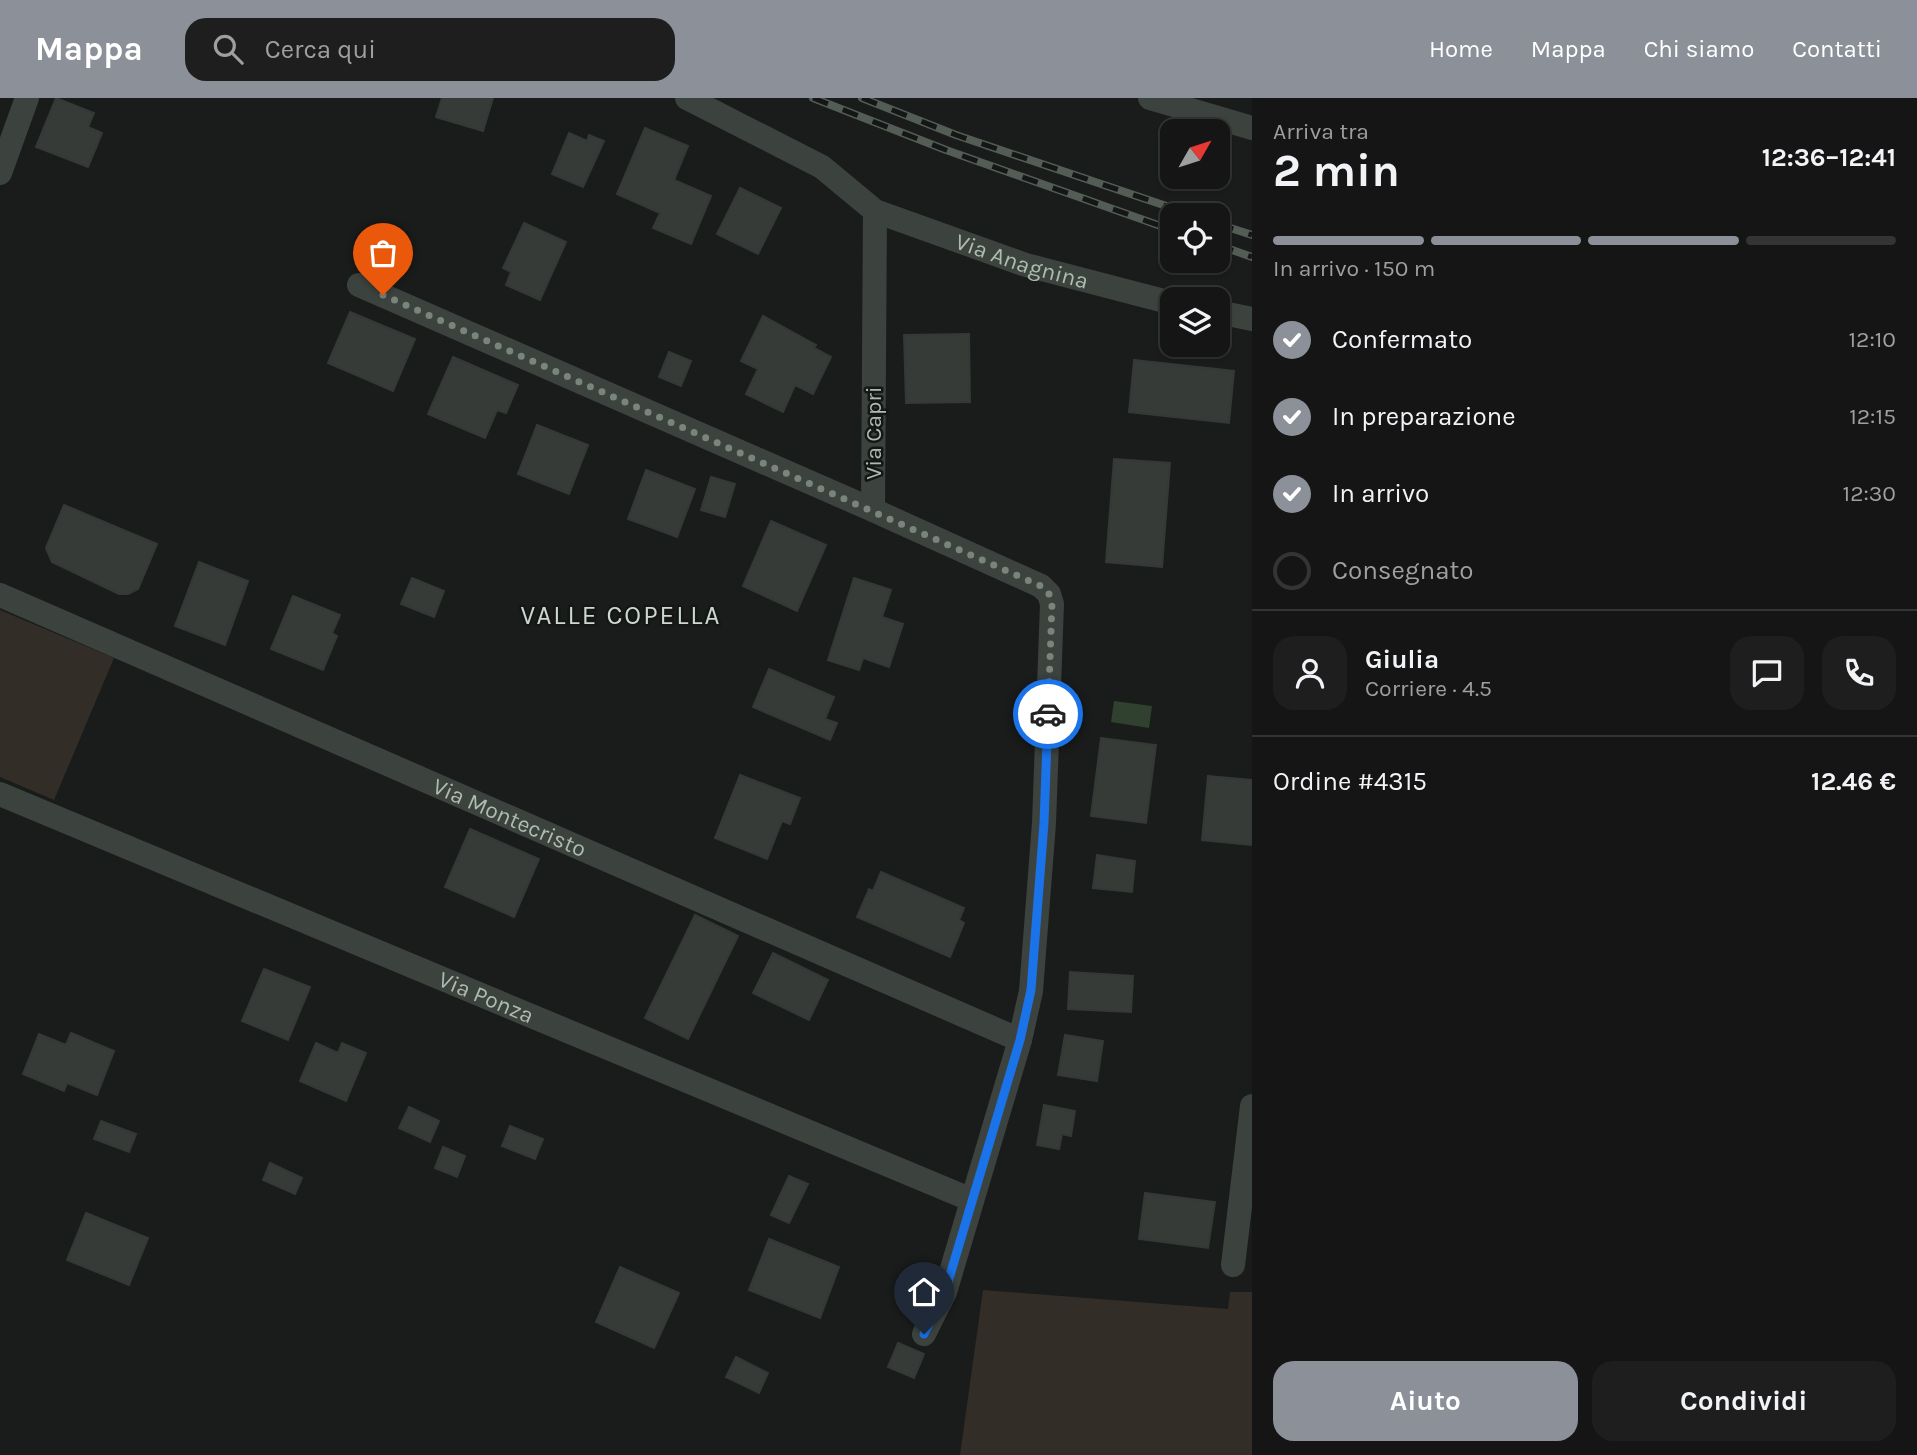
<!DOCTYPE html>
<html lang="it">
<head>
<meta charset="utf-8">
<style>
	:root { --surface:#141514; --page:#1d1e1d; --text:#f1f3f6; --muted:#9d9fa0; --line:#333434; --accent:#8c9099 }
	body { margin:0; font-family:Karla,sans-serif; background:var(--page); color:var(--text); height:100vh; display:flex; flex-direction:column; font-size:26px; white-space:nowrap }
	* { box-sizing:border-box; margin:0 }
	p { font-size:23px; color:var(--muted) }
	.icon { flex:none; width:38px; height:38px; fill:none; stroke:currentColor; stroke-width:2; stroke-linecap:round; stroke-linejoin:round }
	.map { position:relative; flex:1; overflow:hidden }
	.side { display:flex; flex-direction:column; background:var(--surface); width:665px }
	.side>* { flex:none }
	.needle { width:46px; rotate:51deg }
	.buttons { position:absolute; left:1160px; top:21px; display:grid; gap:14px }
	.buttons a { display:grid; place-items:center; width:70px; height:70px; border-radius:14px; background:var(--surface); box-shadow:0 2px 5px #0004,0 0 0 2px var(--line); font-size:35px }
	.pin { position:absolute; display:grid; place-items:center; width:60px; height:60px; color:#fff; margin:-72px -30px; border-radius:50% 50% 50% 0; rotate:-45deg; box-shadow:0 0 7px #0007 }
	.pin .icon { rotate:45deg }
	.courier { position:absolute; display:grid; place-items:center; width:70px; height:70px; margin:-35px; border:5px solid #1a73e8; border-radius:50%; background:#fff; color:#222; box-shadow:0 2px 9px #0007 }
	.summary em { font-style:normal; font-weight:700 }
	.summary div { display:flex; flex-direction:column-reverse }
	.summary { display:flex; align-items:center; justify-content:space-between; height:119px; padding:0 21px }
	h1 { font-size:46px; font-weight:700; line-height:52px }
	.bar { display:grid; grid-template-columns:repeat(4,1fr); gap:10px 7px; align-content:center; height:84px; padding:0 21px }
	.bar i { height:9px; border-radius:5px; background:var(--line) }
	.bar .on { background:var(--accent) }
	.bar p { grid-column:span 4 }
	.line { display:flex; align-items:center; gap:18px; padding:0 21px; border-top:2px solid var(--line) }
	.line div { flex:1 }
	.round { display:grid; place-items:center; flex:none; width:74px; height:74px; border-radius:21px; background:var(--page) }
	ol { padding:0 21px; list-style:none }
	li { display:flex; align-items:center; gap:21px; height:77px }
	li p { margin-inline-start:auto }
	li .icon { padding:7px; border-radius:50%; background:var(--accent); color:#fff; stroke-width:4 }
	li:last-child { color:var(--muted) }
	li i { width:38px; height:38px; border:4px solid var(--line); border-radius:50% }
	.button { display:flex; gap:14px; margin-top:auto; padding:14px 21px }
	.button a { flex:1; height:80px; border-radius:21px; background:var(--accent); color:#fff; font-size:28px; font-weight:700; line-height:80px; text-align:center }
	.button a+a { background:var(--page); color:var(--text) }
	header { display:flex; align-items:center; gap:42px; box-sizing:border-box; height:98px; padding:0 35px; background:var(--accent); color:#fff }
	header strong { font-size:33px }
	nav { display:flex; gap:38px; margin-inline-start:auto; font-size:24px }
	.search { width:490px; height:63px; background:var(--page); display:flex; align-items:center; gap:18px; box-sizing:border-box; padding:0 24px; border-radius:21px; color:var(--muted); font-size:26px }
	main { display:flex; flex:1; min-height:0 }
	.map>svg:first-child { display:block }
	.green { fill:#322d27 }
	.water { fill:#30412f }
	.building { fill:#373b38; stroke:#343836; stroke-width:2 }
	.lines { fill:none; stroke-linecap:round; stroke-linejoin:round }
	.minor { stroke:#3c433f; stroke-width:24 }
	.rail-casing { stroke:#535c55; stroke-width:8 }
	.rail { stroke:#151716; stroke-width:5; stroke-dasharray:16; stroke-linecap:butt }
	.done { stroke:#79847b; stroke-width:7; stroke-dasharray:0 12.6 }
	.route { stroke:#1a73e8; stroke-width:9 }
	.labels { text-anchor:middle; stroke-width:5; stroke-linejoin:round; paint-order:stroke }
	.street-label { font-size:23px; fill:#acbcae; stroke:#151716 }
	.quarter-label { font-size:26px; letter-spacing:2px; fill:#cdd8cf; stroke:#151716 }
</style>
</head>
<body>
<header>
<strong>Mappa</strong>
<div class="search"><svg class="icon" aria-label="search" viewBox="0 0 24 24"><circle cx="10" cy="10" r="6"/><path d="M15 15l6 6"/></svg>Cerca qui</div>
<nav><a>Home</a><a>Mappa</a><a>Chi siamo</a><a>Contatti</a></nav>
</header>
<main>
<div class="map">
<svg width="1252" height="1357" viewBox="0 0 1252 1357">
	<rect width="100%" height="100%" fill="#1a1c1b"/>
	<!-- green -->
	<path class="green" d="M0 512 114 560 54 702 0 679Z
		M983 1192 1228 1211 1230 1194H1252V1357H960Z"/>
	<!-- water -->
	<path class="water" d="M1114 603 1152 608 1149 630 1111 624Z"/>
	<!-- building -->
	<path class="building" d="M56 0 94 15 88 29 102 35 88 69 36 49Z
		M442 0H493L483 33 436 19Z
		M645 30 688 48 674 82 711 98 691 146 653 130 660 115 617 96Z
		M569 35 587 43 589 37 604 43 583 89 552 76Z
		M740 90 781 110 758 156 717 136Z
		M524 125 566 144 540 202 506 187 511 174 503 170Z
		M350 214 415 241 393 293 328 265Z
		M763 218 816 247 814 250 831 259 813 296 795 287 783 314 746 296 758 271 741 263Z
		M969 236 970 304 906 305 904 237Z
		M669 254 691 263 681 288 659 279Z
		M453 259 518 287 506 315 497 312 485 340 428 316Z
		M1134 262 1234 273 1229 325 1129 314Z
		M537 327 588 347 569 396 518 376Z
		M1114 361 1170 365 1162 469 1106 464Z
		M646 372 695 391 677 439 628 421Z
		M711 379 735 386 725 419 701 412Z
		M64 407 157 446 138 491 128 496H119L52 464 46 450Z
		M771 423 826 447 797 513 743 488Z
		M199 464 248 483 225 547 175 528Z
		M412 480 444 493 434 519 401 506Z
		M854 480 891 492 882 519 903 526 889 569 863 560 859 572 828 562Z
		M293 498 340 517 332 535 337 538 323 572 271 551Z
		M769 571 834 599 825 621 837 625 830 642 753 609Z
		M1101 640 1156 647 1146 725 1091 718Z
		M740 677 800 700 790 726 782 723 767 761 715 740Z
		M1208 678 1252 682V747L1202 742Z
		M470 731 539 761 514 819 445 789Z
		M1097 757 1135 763 1132 794 1093 790Z
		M881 774 964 810 959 822 964 825 950 859 857 819 869 791 873 793Z
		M695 817 738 838 688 941 645 920Z
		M773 855 828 882 809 922 753 895Z
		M264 871 310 889 288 942 242 923Z
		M1070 874 1133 878 1131 914 1068 911Z
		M71 935 114 953 97 997 67 985 64 993 23 976 39 936 66 947Z
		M1065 937 1103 943 1097 983 1058 977Z
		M316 945 338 955 342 945 366 955 346 1003 300 983Z
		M1044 1007 1075 1013 1071 1038 1062 1036 1059 1051 1037 1047Z
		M409 1009 439 1023 430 1044 399 1030Z
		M101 1023 136 1036 129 1054 94 1041Z
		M510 1028 543 1041 535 1061 502 1048Z
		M443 1049 465 1058 457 1079 435 1070Z
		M270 1065 302 1080 295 1096 263 1082Z
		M789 1078 808 1086 789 1125 771 1117Z
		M1145 1095 1215 1104 1208 1150 1139 1141Z
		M86 1115 148 1140 129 1187 67 1162Z
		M769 1141 839 1169 820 1220 749 1192Z
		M620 1169 679 1195 654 1250 596 1224Z
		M898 1245 924 1256 914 1280 888 1269Z
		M736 1259 768 1275 759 1295 726 1279Z"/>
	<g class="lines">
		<!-- minor -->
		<g class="minor">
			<path id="s1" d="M687 0 822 69 875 113 1026 167 1172 205"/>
			<path d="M1150 0 1252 30"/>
			<path d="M0 75 27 0"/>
			<path d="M875 113 873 412 1041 488 1049 496 1052 506 1044 725 1031 893 1020 942 945 1194 924 1236"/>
			<path d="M359 187 873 412"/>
			<path d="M1218 214 1252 221"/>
			<path id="s2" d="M0 497 1020 942"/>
			<path id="s3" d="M0 696 972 1102"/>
			<path d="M1233 1167 1252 1008"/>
		</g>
		<!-- rail casing -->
		<g class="rail-casing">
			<path id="rail" d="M813 0 946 52 1172 132
				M862 0 956 37 1193 117
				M1218 126 1252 137
				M1218 147 1252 159"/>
		</g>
		<!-- rail -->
		<use href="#rail" class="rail"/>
	</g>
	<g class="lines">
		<!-- done -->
		<path class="done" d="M383 197 1041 488 1049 496 1052 506 1048 616"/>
		<!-- route -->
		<path class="route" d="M924 1236 945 1194 1020 942 1031 892 1044 725 1048 616"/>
	</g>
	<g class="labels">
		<!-- street labels -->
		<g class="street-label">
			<text dy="8" stroke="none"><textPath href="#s1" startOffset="376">Via Anagnina</textPath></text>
			<text transform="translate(873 335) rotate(-90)" y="8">Via Capri</text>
			<text dy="8" stroke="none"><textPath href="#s2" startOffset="556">Via Montecristo</textPath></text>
			<text dy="8" stroke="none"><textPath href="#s3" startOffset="527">Via Ponza</textPath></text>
		</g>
		<!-- quarter labels -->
		<g class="quarter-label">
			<text x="621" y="526">VALLE COPELLA</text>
		</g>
	</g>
</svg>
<div class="buttons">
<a><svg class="needle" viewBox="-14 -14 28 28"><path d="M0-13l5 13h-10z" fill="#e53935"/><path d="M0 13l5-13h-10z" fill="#9d9fa0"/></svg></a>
<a><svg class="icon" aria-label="locate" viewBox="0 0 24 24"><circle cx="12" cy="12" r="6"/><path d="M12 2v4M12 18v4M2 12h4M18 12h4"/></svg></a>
<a><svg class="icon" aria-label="layers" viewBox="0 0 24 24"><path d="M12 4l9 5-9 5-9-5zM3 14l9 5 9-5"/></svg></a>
</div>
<div class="pin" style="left:383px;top:197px;background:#ea580c"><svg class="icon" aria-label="bag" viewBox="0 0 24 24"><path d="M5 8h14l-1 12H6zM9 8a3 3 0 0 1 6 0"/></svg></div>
<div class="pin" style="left:924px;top:1236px;background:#1f2937"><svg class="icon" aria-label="home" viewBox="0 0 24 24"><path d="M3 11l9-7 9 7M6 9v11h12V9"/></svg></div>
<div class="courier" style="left:1048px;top:616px"><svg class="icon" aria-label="car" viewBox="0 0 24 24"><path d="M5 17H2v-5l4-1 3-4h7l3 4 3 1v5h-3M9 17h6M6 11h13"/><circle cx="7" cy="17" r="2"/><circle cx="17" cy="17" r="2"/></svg></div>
</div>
<section class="side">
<div class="summary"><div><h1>2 min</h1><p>Arriva tra</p></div><em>12:36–12:41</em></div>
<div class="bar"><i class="on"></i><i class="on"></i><i class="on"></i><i></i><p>In arrivo · 150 m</p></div>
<ol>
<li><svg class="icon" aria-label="check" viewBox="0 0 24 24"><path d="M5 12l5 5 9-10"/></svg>Confermato<p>12:10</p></li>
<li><svg class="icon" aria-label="check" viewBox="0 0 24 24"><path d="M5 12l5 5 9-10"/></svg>In preparazione<p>12:15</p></li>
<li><svg class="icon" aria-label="check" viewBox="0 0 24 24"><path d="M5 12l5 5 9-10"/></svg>In arrivo<p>12:30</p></li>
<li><i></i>Consegnato</li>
</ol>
<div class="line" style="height:126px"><a class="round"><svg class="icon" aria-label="person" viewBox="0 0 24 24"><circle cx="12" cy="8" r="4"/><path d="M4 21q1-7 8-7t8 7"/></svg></a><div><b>Giulia</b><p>Corriere · 4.5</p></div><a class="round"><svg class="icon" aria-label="chat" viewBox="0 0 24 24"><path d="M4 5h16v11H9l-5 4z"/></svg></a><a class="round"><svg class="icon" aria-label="phone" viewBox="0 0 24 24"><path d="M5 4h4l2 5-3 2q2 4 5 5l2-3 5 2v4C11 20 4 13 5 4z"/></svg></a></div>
<div class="line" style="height:91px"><div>Ordine #4315</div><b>12.46 €</b></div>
<div class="button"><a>Aiuto</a><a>Condividi</a></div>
</section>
</main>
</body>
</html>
